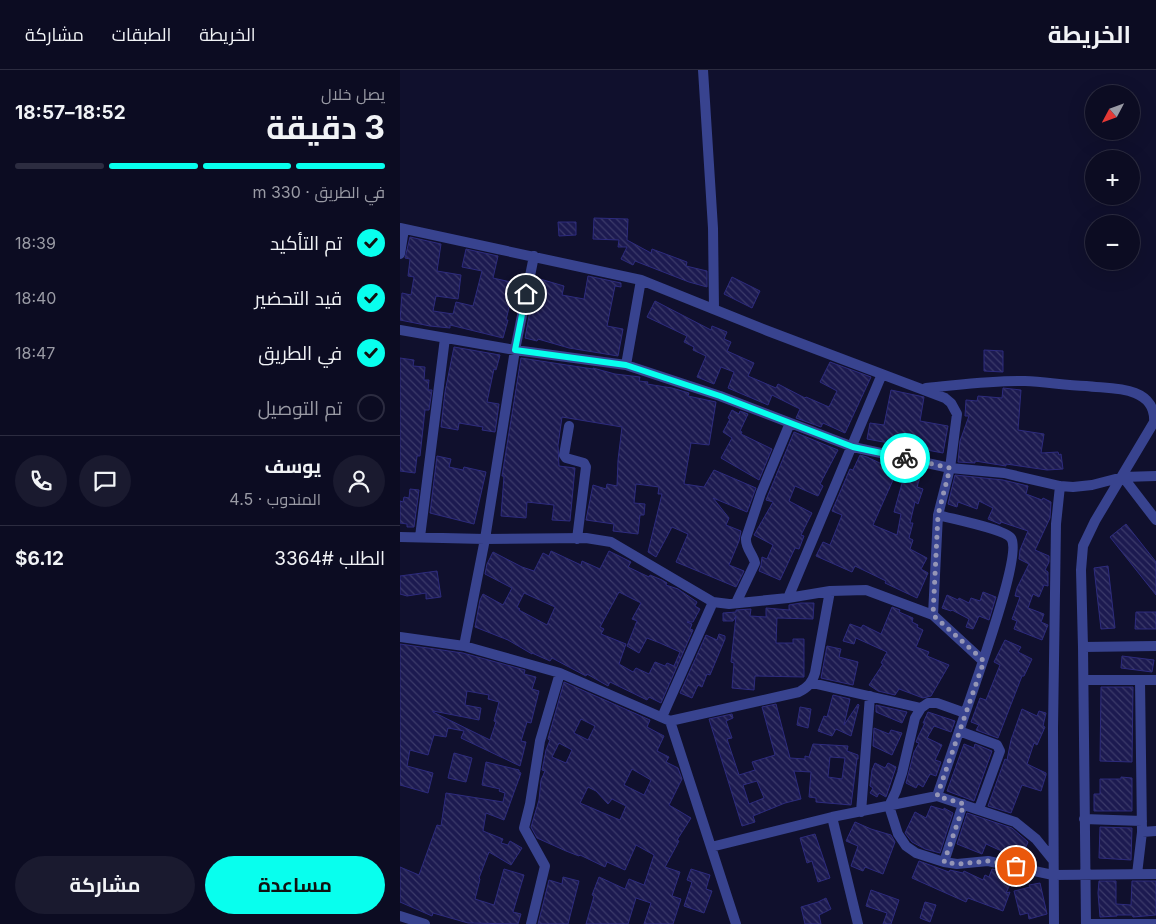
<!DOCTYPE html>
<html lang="ar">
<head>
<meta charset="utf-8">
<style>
	:root { --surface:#0c0c22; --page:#1a1a2f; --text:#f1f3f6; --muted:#9a9ba5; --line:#2c2c40; --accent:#08ffee }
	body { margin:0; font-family:Inter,Cairo,sans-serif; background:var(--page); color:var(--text); direction:rtl; height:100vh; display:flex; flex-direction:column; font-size:19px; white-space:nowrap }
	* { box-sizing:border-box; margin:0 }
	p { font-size:16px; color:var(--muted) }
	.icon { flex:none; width:28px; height:28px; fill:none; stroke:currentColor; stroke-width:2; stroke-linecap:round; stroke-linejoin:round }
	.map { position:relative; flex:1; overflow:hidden; direction:ltr }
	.sheet { display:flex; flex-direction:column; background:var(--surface); width:400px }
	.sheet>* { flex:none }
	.needle { width:32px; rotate:229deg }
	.buttons { position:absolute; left:685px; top:15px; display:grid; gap:10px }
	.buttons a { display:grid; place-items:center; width:55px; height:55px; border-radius:50%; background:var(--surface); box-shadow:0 5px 20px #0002,0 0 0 1px var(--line); font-size:25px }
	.pin { position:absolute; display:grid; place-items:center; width:42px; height:42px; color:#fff; margin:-21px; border:2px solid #fff; border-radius:50%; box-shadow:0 1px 5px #0007 }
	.courier { position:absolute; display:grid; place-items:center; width:50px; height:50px; margin:-25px; border:4px solid #08ffee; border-radius:50%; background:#fff; color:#222; box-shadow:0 1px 6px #0007 }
	.overview em { font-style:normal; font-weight:700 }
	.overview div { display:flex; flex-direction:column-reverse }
	.overview { display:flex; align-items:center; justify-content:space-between; height:85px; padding:0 15px }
	h1 { font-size:32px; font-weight:700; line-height:38px }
	.bar { display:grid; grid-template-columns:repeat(4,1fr); gap:8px 5px; align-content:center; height:60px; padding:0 15px }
	.bar i { height:6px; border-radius:4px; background:var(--line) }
	.bar .selected { background:var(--accent) }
	.bar p { grid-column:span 4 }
	.line { display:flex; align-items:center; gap:12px; padding:0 15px; border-top:1px solid var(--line) }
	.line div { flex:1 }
	.round { display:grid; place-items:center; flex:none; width:52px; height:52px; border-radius:26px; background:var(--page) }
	ol { padding:0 15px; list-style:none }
	li { display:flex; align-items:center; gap:15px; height:55px }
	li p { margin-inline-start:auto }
	li .icon { padding:5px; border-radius:50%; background:var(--accent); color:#111; stroke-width:4 }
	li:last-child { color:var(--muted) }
	li i { width:28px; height:28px; border:2px solid var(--line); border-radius:50% }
	.cta { display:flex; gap:10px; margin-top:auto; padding:10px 15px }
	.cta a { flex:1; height:58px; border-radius:30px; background:var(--accent); color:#111; font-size:20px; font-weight:700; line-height:58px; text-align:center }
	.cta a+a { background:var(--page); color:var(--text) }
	header { display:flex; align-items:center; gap:30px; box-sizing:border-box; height:70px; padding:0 25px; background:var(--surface); border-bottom:1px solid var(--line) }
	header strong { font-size:24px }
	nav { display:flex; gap:28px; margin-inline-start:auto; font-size:18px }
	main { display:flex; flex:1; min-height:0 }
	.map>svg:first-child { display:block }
	.building { fill:url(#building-back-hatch); stroke:#2d2b7d; fill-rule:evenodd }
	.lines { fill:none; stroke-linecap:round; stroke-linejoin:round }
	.street { stroke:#38438f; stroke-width:10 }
	.done { stroke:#9596b6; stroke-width:5; stroke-dasharray:0 9 }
	.route { stroke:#08ffee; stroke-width:6 }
</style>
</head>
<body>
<header>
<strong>الخريطة</strong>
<nav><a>الخريطة</a><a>الطبقات</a><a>مشاركة</a></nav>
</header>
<main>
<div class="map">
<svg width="756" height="854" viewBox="0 0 756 854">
	<defs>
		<pattern id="building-back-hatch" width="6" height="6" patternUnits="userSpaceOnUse" patternTransform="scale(1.25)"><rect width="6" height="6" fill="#1c1a50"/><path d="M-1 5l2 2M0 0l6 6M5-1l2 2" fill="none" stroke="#3c3b6a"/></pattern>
	</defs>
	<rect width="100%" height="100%" fill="#10102d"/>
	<!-- building -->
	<path class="building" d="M194 148 228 149 227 170 251 183 252 179 287 192 286 196 307 201V217L289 212 235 191 233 195 221 189 227 177H218L219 170 193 169Z
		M158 152H176V165L159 166Z
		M10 167 41 174 37 201 61 205 58 229 36 226 33 241 53 244 56 232 73 236 82 201 62 197 66 179 98 186 93 208 115 213 106 250H108L103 268 50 255V258L30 256 0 250 2 223 11 225 14 207 8 206 10 189 5 188Z
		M188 206 221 213V217L215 216 207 256 223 259 218 286 169 278 138 269 137 271 125 268 129 246 140 209 164 216 162 225 184 229Z
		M332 207 360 221 352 238 324 224Z
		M255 231 311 260 312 256 327 262 324 269 331 272 327 281 354 293 348 306 376 318 378 314 405 328 406 327 429 337 437 321 420 312 430 292 471 307 445 363 423 353 421 357 396 348 400 339 372 325 368 335 328 318 334 302 321 297 314 314 297 307 306 286 293 280 294 277 284 272 287 266 247 247Z
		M54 277 100 285 96 300 94 299 87 332 99 334 95 362 82 360 83 357 59 353 58 360 41 357 45 322Z
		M584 280 603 281V302L584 301Z
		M0 288 14 290 13 296 25 297 24 310H29L28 320H32L29 340H25L20 386H17L15 403 0 401Z
		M121 288 193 299V298L215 304 240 307 239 311 248 312 247 314 272 318 289 323 288 326 316 332 309 375 291 373 284 414 304 417 314 400 356 418 347 442 313 428 329 448 326 455 341 461 339 471 329 495 344 501 336 517 276 492 288 464 272 457 256 487 248 482 262 424H258L259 417 236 414 234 433 245 434 244 445H240L238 464 213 461 214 454 186 450 193 415 206 419 207 414 217 416 218 390 222 357 162 347 158 375 159 396 175 398 170 451 152 450 154 435 127 432 126 448 101 446 104 406H102Z
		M603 318 621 320 618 360 644 364 641 383 658 382 659 385 661 384 663 399 647 400 606 394V396L575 391V393L558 392 560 371 569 346H565L566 330 577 331 578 326 602 328Z
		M491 320 524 327 520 351 548 356 543 383 467 369 470 353 484 355Z
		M332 340 339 344 340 341 348 344 340 361 342 362 341 364 372 379 359 410 321 388 332 368 323 362 330 349 328 348Z
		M394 362 438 380 420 414 423 416 418 426 395 416 389 431 412 443 401 465 404 466 399 479 395 478 380 510 359 501 361 495 362 487 367 489 373 475 354 465 373 432 366 430Z
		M460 385 467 387 497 401 473 455 497 465 501 444 494 442 506 399 521 404 517 417 523 419 518 434 515 432 510 453H513L509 468 513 470 510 479 527 488 521 499 528 503 517 528 485 513 486 511 455 496 452 502 416 486 423 472 430 475 442 445 432 441 450 399 453 400Z
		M37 386 51 389 49 397 63 400 64 397 86 402 74 454 30 443Z
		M555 405 603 410 628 416 626 424 642 430 643 428 651 432 650 448 635 480 649 486V492L645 500 648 502V516L644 515 639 527 633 524 628 538 644 544 641 552 648 555 642 570 614 559 617 551 612 549 620 527 615 526 617 518 629 494 619 489 620 480 628 461 601 452 600 454 588 449 593 438 579 431 577 439 558 432 557 437 548 434Z
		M10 419 19 420 14 457H7V454L0 453V431L3 432 4 427 9 428Z
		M726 454 756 492V525L710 467Z
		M151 481 181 495 182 491 200 499 209 481 231 492 228 497 249 507 250 505 262 510 267 513 266 515 278 519 297 532 295 536 300 539 293 552H287L292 554 290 559 293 560 261 633 249 627 247 630 210 612 208 616 187 604 186 606 152 588 150 591 132 583V584L108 570 75 557 80 530 83 524 103 535 112 518 85 504 87 494 93 482 122 497 134 501 143 483 149 486ZM219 522 241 533 232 549 237 551 227 576 239 583 247 568 260 573 280 582 274 596 267 593 265 596 255 592 249 604 236 598 233 602 219 594 226 574 201 564 204 559 200 557ZM124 523 155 537 147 555 119 540 120 539 117 537Z
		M708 496 715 558 701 559 694 498Z
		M37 501 41 527 26 529V523L7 526 0 524V506Z
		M583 522 596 527 589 550 579 546 573 559 566 557 569 549 552 540 551 541 542 538 547 525 558 530 559 528 569 533 571 528 580 531Z
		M401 533H414L413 549 377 548 376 573H393V569H404V607L355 606 354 620 332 618 334 593 331 592 336 546 333 551H323V543L336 542V540L351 539 350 546 366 547V538L389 540V535Z
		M492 537 500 540 499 542 513 548 512 552 518 555 517 557 523 560 516 577 529 582 527 586 549 595 531 626 523 628 499 619 495 625 478 621 469 615 483 594 481 593 487 582 456 568 454 574 443 571 450 554 461 558 463 555 481 564Z
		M736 542H756V559H735Z
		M319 564 325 566V569L310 605 307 604 302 617 298 615 292 628 280 623 306 565 317 570Z
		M605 570 621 577 618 582 632 589 624 606H622L598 668 576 660 579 655 571 652 580 628 586 630 600 595 594 592Z
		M0 574 63 583 125 600 124 604 136 607 132 619 139 621 131 653 127 652 121 671 126 672 120 696 61 668 64 661 48 658 46 667 34 665 28 685 10 680 7 696 33 703 28 723 0 715ZM67 621 89 625 88 629 99 632 94 651 96 652 90 670 33 642V641L79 650 81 638 65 635Z
		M427 576 441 579 439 587 458 592 453 615 421 608Z
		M722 586 754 590 752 602 721 598Z
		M164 612 250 650 247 657 264 666 257 681 269 687 266 692 278 698 282 709 269 735 291 748 277 770 279 771 265 797 280 802 272 826 281 829 273 854H244L251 833 236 828 228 854H186L194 826 192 825 199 807 225 819 229 809 244 815 254 785 236 775 225 800 207 792 205 797 180 785 179 786 166 781 137 768 131 757 139 730 141 710 145 701 142 700 146 680 150 670 148 669ZM181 649 195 656 188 670 174 663ZM159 673 172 680 166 693 152 687ZM232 699 251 710 244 725 224 715ZM188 717 196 721 208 734 212 729 226 736 220 750 180 733Z
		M701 617H733L732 692 700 691Z
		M433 625 450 629 444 655 458 634 459 635 451 666 436 659 432 666 418 661 424 646 427 647Z
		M376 634 390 688 405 689V686L409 687 413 674 448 676 447 681 458 685V689H457L451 735 416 732V728L409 727 411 702 394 701 401 729 385 733 353 746 355 752 342 756 309 649 332 644 333 648 326 651 332 668 327 669 339 705 355 700 352 692 375 685 362 637ZM430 687 445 688 442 709 428 707ZM357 711 364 728 349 734 343 715Z
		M476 635 507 642 502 653 476 642Z
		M400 637 411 639 408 658 397 655Z
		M622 639 637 646 639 641 646 643 643 656 645 657 637 675 634 673 627 694 646 703V705L641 721 622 715 611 743 588 736 605 689 607 690 611 670Z
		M528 642 555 651 551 662 534 656 527 668 542 675 535 690 541 692 536 706 530 704 523 717 518 714 516 718 506 713 514 682 519 673 516 672 518 667 525 653H523Z
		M474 658 489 664 491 660 502 663 492 685 473 676Z
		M564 674 574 678 575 674 592 681 574 731 547 721Z
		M54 683 72 688 66 712 48 708Z
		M86 692 119 700V702L121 703 104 750 86 743 83 761 103 769 101 773 108 775 110 771 122 778 111 795 89 782 79 808 80 809 75 829 94 835 104 799 124 805 113 842 121 844 118 854 68 853 33 843 32 846 0 832V797L19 805 37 755 41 756 46 723 103 732 105 723 99 721 100 719 82 715Z
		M475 693 485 698 488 693 496 697 486 727 479 723 477 727 470 723 473 718 470 716 472 700Z
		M721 707 732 708V741H694V724H700V709H721Z
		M531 736 544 740V738L553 743 540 783 525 779 512 772 505 763 515 742 526 748Z
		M567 743 612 758 628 772 620 791 604 787 606 783 586 774 582 784 557 774Z
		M455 752 471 759 491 765 495 772 483 804 465 797 463 801 451 796 458 776 446 771Z
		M700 757 732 758 731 790 699 788Z
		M415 764 430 808 418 812 412 791 407 793 400 768Z
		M519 791 549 802 550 800 563 803 564 801 583 810 585 805 589 807 592 799 615 804 606 823 610 822 603 841 568 828 566 832 512 808Z
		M291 799 310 805 306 819 312 821 304 843 284 836 292 812 287 810Z
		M163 807 179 811 168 854H138L149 810 162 814Z
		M699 811H716V834L731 835 732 811H756V845L733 847 732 845H717V846L700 847 698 823Z
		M640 813 647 844 629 849 628 843 620 845 614 821 630 817 629 815Z
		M471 820 499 830 491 854H483L487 843 466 836Z
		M426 828 431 839 419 845 421 854H405L401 837 418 832Z
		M525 832 536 835 530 852 520 848Z"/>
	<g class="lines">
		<!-- street -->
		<path class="street" d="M303 0 313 158 314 239
			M0 158 241 210 368 261 545 328 551 333 557 344 550 398 538 445 533 545
			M0 184 4 159
			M0 260 115 280 226 295 320 326 453 377 550 398 604 403 660 416 673 417 692 415 723 407 756 406
			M226 295 241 210
			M526 318C559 315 592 310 625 311 645 312 665 315 686 316 701 318 720 317 735 323 748 328 755 338 754 352L695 451 683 476 681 500 683 577 686 854
			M169 356 164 385 166 388 184 393 186 397 177 469
			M723 407 756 450
			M538 445C552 449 604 459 611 468 621 481 589 572 583 591
			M0 467 85 469 186 468 211 472 313 532 329 534 388 528 430 521 466 520 533 545 583 591 537 726 432 747 311 777
			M20 467 45 268
			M388 528 482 304
			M336 533 355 493C353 484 345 478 346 468L361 423 390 353
			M0 567 64 576 160 603 270 651 399 622C408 617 412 613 415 603L430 521
			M64 576 85 469 115 280 134 186
			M683 577 756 576
			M684 610H756
			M740 610 742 762
			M412 613 521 638
			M565 643 537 633H528L521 638 515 648 502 703 496 721 489 736 498 764 506 776 516 783 544 792 557 794 588 791 653 805 756 804
			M262 647 313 532
			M270 651 336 854
			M559 661 597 675 600 681 579 739
			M537 726 615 752 636 769 653 790
			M461 742 470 626
			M432 747 458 854
			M684 749 742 751
			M544 792 563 734
			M737 804 742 762 756 761
			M0 846 25 854
			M131 854 145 796 124 758 130 734 140 671 160 603
			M654 854 653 658 656 454 660 416
			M689 854H756"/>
	</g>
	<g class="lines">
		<!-- done -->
		<path class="done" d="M505 388 550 398 538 445 533 545 584 591 537 726 564 734 544 792 558 794 588 791 616 796"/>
		<!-- route -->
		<path class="route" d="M126 224 115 280 226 295 320 326 453 377 505 388"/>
	</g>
</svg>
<div class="buttons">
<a><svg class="needle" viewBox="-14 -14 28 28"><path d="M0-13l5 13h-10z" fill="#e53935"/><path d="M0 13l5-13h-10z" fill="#9a9ba5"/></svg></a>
<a>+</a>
<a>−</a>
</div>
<div class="pin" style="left:616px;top:796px;background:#ea580c"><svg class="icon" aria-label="bag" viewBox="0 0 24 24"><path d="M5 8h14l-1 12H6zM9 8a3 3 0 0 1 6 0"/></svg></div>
<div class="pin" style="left:126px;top:224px;background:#1f2937"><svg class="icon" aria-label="home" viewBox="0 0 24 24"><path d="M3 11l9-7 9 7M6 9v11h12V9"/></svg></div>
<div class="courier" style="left:505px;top:388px"><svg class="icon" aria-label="bike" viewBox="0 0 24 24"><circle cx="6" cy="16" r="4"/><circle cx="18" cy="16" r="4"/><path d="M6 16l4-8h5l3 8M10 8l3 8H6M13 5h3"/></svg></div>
</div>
<section class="sheet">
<div class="overview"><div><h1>3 دقيقة</h1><p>يصل خلال</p></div><em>18:52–18:57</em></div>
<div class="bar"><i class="selected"></i><i class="selected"></i><i class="selected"></i><i></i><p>في الطريق · 330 m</p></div>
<ol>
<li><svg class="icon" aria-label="check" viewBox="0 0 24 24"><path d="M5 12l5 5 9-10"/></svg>تم التأكيد<p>18:39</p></li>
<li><svg class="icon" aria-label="check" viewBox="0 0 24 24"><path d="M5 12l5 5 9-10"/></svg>قيد التحضير<p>18:40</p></li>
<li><svg class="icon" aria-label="check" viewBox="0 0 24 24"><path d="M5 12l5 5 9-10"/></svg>في الطريق<p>18:47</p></li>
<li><i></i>تم التوصيل</li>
</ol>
<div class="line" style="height:90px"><a class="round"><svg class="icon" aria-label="person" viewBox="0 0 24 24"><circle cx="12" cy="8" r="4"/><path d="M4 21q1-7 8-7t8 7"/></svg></a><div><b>يوسف</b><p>المندوب · 4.5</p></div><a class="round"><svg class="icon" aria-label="chat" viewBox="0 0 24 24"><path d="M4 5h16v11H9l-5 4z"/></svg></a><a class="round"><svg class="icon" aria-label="phone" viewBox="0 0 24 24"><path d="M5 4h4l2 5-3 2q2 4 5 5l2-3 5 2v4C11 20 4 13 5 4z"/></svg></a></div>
<div class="line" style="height:65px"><div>الطلب #3364</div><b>$6.12</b></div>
<div class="cta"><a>مساعدة</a><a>مشاركة</a></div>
</section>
</main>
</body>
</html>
